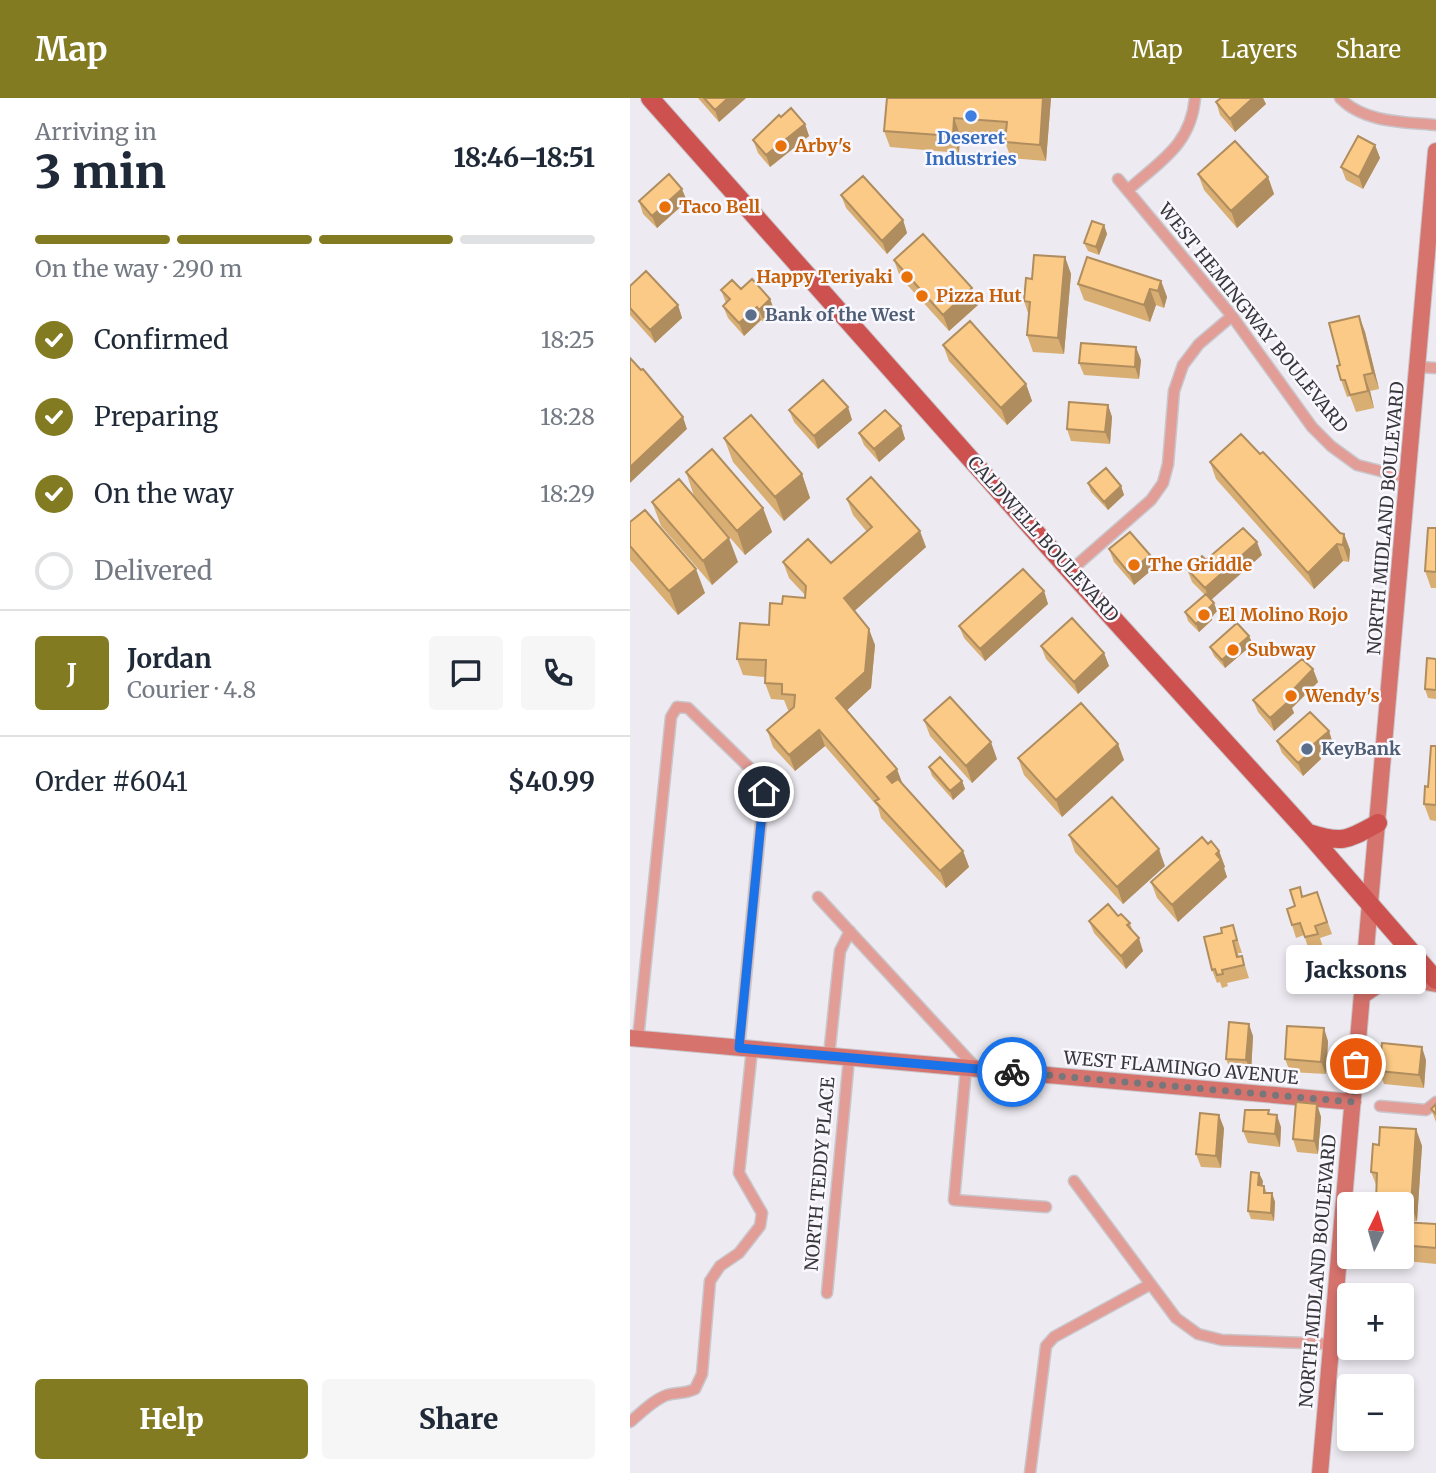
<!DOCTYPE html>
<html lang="en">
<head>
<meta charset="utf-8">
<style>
	:root { --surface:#fff; --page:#f6f6f7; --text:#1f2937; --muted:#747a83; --line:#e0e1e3; --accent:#837b21 }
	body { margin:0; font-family:Merriweather,serif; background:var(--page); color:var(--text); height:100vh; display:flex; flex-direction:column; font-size:26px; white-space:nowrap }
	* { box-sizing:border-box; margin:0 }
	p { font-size:23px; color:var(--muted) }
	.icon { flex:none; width:38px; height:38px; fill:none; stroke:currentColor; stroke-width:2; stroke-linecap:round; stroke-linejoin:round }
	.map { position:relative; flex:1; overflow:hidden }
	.details { display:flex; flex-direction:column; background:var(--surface); width:630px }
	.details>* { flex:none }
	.needle { width:46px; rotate:5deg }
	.controls { position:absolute; left:707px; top:1094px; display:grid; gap:14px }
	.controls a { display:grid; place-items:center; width:77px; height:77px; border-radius:7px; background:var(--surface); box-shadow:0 4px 10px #0003; font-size:35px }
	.pin { position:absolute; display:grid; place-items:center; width:60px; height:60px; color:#fff; margin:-30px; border:4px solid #fff; border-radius:50%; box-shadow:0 2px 7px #0007 }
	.courier { position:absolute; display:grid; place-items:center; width:70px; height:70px; margin:-35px; border:5px solid #1a73e8; border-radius:50%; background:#fff; color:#222; box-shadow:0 2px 9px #0007 }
	.bubble { position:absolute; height:49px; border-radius:7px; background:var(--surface); box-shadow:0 4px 10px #0003; font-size:23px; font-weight:800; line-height:49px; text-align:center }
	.head em { font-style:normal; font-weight:800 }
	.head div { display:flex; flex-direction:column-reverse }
	.head { display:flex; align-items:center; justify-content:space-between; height:119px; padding:0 35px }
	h1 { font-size:46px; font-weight:800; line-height:52px }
	.bar { display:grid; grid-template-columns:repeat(4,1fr); gap:10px 7px; align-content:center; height:84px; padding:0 35px }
	.bar i { height:9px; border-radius:5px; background:var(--line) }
	.bar .active { background:var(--accent) }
	.bar p { grid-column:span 4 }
	.line { display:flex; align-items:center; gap:18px; padding:0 35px; border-top:2px solid var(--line) }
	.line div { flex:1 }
	.round { display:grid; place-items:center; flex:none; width:74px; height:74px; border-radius:7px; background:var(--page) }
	ol { padding:0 35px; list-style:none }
	li { display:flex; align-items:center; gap:21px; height:77px }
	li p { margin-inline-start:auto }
	li .icon { padding:7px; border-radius:50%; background:var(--accent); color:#fff; stroke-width:4 }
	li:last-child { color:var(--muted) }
	li i { width:38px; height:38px; border:4px solid var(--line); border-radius:50% }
	.action { display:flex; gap:14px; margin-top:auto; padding:14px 35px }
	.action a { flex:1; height:80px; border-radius:7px; background:var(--accent); color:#fff; font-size:28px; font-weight:800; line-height:80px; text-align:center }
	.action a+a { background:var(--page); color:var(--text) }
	header { display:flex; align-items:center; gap:42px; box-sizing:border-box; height:98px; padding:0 35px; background:var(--accent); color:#fff }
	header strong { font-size:33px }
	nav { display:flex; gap:38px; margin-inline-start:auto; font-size:24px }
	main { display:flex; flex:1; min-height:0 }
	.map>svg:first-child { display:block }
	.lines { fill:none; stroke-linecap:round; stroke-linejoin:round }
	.street-casing { stroke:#c9c7cc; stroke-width:13 }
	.secondary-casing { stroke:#c9c7cc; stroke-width:18 }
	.primary-casing { stroke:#c9c7cc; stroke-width:20 }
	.street { stroke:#e29d97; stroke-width:10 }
	.secondary { stroke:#d7736d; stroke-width:16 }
	.primary { stroke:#cd514e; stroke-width:18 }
	.wall { fill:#d8ae73 }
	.shaded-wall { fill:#b08d5e }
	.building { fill:#fbca86; stroke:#b08d5e; stroke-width:2 }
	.done { stroke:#77767a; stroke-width:7; stroke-dasharray:0 12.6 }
	.route { stroke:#1a73e8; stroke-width:9 }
	.shop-dot { fill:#3f7fe0; stroke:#faf8ff; stroke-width:2.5 }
	.food-dot { fill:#e8710a; stroke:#faf8ff; stroke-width:2.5 }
	.service-dot { fill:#5c6f8a; stroke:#faf8ff; stroke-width:2.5 }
	.labels { text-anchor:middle; stroke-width:5; stroke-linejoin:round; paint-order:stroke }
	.shop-label { font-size:18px; font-weight:bold; fill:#366cbe; stroke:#faf8ff }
	.food-label { font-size:18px; font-weight:bold; fill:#c56008; stroke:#faf8ff; text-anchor:start }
	.service-label { font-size:18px; font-weight:bold; fill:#4e5e75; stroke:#faf8ff; text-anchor:start }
	.street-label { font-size:18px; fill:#38373a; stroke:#faf8ff }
</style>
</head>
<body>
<header>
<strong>Map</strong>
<nav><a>Map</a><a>Layers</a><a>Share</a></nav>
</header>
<main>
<section class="details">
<div class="head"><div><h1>3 min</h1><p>Arriving in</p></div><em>18:46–18:51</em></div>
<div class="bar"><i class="active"></i><i class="active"></i><i class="active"></i><i></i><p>On the way · 290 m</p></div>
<ol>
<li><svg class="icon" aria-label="check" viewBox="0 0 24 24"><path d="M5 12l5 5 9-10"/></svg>Confirmed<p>18:25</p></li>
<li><svg class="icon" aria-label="check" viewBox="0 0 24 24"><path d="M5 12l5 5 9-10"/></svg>Preparing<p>18:28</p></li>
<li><svg class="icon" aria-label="check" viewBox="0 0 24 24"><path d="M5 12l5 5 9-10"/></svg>On the way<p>18:29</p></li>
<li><i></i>Delivered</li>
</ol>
<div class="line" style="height:126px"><b class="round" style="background:var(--accent);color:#fff">J</b><div><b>Jordan</b><p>Courier · 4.8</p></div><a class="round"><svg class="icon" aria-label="chat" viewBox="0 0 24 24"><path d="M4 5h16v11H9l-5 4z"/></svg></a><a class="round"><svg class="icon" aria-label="phone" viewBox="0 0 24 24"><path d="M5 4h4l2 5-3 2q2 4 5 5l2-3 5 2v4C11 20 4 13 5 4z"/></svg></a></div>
<div class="line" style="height:91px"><div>Order #6041</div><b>$40.99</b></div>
<div class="action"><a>Help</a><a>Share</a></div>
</section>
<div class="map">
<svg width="806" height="1375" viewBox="0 0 806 1375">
	<rect width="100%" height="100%" fill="#edebf1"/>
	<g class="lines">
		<!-- street casing -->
		<g class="street-casing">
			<path id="street" d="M710 0C734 25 775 24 806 27
				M488 81 602 218 682 329 701 348 727 367 778 380
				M498 92C530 63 561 47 565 0
				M788 269 806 270
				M440 473 521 402 533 385 538 366 544 293 553 267 569 246 602 218
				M188 799 347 971
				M8 941 41 619 47 609 58 610 132 682 134 694 109 950
				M199 958 210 853 220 833
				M336 970 324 1102 416 1109
				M750 1008 796 1012 806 1004
				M444 1083 546 1220 568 1236 592 1242 701 1246
				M197 1195 219 960
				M0 1324C11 1315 23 1302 37 1297 47 1294 55 1296 65 1291L72 1276 80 1183 90 1168 109 1155 130 1128 132 1115 109 1075 122 951
				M400 1375 416 1248 424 1239 521 1186"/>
		</g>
		<!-- secondary casing -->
		<g class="secondary-casing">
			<path id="secondary" d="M732 898C763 875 769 879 806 886
				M0 940 723 1004
				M690 1375 806 53"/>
		</g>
		<!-- primary casing -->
		<g class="primary-casing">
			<path id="primary" d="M20 0 440 473 678 735 806 882
				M679 735C713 746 717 742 748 725"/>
		</g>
		<!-- street -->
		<use href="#street" class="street"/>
		<!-- secondary -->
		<use href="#secondary" class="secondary"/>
		<!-- primary -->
		<use href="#primary" class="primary"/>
	</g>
	<!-- wall -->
	<path class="wall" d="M68 0H116L89 24Z
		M257 0H421L416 63 381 60 375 44 376 40 330 37 329 55 260 49 254 33Z
		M591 0H633L636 6 605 34 590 17 586 4Z
		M151 19 175 26 179 38 140 69 128 55 123 42Z
		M745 47 750 60 733 91 716 82 711 69Z
		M568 76 638 79 644 96 607 130 574 92Z
		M211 97 273 122 277 135 257 156 216 110Z
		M9 103H57L27 130 13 116Z
		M474 127 477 136 469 157 458 153 454 145Z
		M435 159 441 176 434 256 403 254 397 237 399 218 394 203 402 181Z
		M264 162 348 207 319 233 270 179Z
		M531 183 537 199 534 210 526 207 520 224 454 202 448 186Z
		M0 188 48 207 52 220 25 245 0 217Z
		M111 191 140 201 145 214 134 224 131 222 114 238 98 220 93 208 96 205 91 192Z
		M729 218 735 234 749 291 740 293 744 310 726 314 720 298 717 299 711 282 710 267Z
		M313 247 396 286 402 303 377 327 319 263Z
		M511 262 509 281 454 277 449 265Z
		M478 307 482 319 480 346 441 343 437 331Z
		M218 309 222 322 188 351 164 324 159 312Z
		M271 328 275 341 249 364 234 347 229 335Z
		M94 340 172 376 180 400 154 423 103 364Z
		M580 364 710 435 714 436 720 452 719 464 713 463 684 491 586 381Z
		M56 374 133 410 142 434 115 457 64 398Z
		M458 385 491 388 494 397 478 412 461 394Z
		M217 401 296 449 224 513 245 547 241 590 217 612 273 687 333 753 339 769 316 790 251 720 248 709 195 648 165 673 143 649 137 632 160 612H158L154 602 141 601 135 585V579L113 577 107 561 139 527 152 506 175 500V497L159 480 153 464 201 465 237 434 223 417Z
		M22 404 108 464 82 487 31 428Z
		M0 424 75 495 48 517 0 462Z
		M806 430V490H801L795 473Z
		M479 451 520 457 524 470 504 487 484 464Z
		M632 457 581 501 587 513 581 520 582 522 569 534 558 523 555 514 575 497 562 484 557 471 576 462Z
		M414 493 418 506 355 563 334 540 329 528Z
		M623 546 595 570 584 558 580 549Z
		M411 548 474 555 479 568 448 596 416 561Z
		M806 561V601L798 600 795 591Z
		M683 571 688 584 662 610 664 615 644 633 628 614 623 602Z
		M294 622 367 661 342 685 300 638Z
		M699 633 703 646 690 658 691 661 673 678 652 655 647 643Z
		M488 646 494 662 432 719 394 677 388 660Z
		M806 648V723L800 722 794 706Z
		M299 669 332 683 335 691 323 702 302 678Z
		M439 737 535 768 493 806 445 754Z
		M578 746 589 753 595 769 594 770 597 779 548 824 527 800 521 784Z
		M687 794 702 836 690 840 693 849 679 852 674 837 666 840 662 827 665 808 673 798Z
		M488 818 500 825 503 834 513 853 496 871 464 835 459 823Z
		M603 827 612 855H608L609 859 612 858 619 880 597 885 598 888 592 890 590 884 587 885 582 872 592 835Z
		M623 938 621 975 601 973 596 961Z
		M698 943 696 976 660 974 655 961Z
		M796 962 794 990 754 986 749 973Z
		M687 1006 691 1019 688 1056 667 1054 663 1041Z
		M806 1006V1024L801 1011Z
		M651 1029 650 1049 618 1045 613 1033Z
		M594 1030 591 1070 571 1069 566 1056Z
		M786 1031 792 1048 787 1123 772 1122V1106H747L746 1103 747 1089 741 1074 749 1047Z
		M633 1083 632 1087 634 1088 637 1095H642L645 1104 644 1123 621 1121 618 1113Z
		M772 1124 806 1126V1166L756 1161 755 1158H772Z"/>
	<!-- shaded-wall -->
	<path class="shaded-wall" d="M98 0H116L89 24 85 12Z
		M413 0H421L416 63 410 47Z
		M623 0H633L636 6 605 34 600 21Z
		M324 20 330 37 329 55 323 38Z
		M175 26 179 38 140 69 136 57Z
		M745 47 750 60 733 91 729 79Z
		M638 79 644 96 607 130 601 113Z
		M52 91 57 103 27 130 22 118Z
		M273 122 277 135 257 156 252 143Z
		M474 127 477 136 469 157 466 149Z
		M435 159 441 176 434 256 428 240Z
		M531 183 537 199 534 210 528 193Z
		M342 190 348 207 319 233 313 217Z
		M520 191 526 207 520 224 514 207Z
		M140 201 145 214 134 224 129 212Z
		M48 207 52 220 25 245 20 232Z
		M127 209 131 222 114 238 109 225Z
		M729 218 735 234 749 291 743 275Z
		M506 249 511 262 509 281 505 269Z
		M734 277 740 293 744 310 738 293Z
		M396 286 402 303 377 327 371 310Z
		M478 307 482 319 480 346 475 334Z
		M218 309 222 322 188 351 184 338Z
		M53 319 57 331 0 385V369Z
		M271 328 275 341 249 364 244 351Z
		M172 376 180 400 154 423 145 399Z
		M491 388 494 397 478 412 474 404Z
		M133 410 142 434 115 457 107 433Z
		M290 433 296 449 220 517 214 500Z
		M714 436 720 452 719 464 713 447Z
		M99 440 108 464 82 487 73 463Z
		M627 444 632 457 580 503 575 490Z
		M707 446 713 463 684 491 678 475Z
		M520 457 524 470 504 487 499 475Z
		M66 471 75 495 48 517 39 493Z
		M414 493 418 506 355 563 350 551Z
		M584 505 587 513 581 520 582 522 569 534 566 526Z
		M239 531 245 547 241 590 212 617 206 600Z
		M619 538 623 546 595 570 592 562Z
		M474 555 479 568 448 596 444 584Z
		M683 571 688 584 662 610 664 615 644 633 640 620 656 599Z
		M189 632 195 648 165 673 159 657Z
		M699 633 703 646 690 658 691 661 673 678 668 665 684 646Z
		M361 644 367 661 342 685 336 668Z
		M488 646 494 662 432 719 426 702Z
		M267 671 273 687 264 696 257 679Z
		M332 683 335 691 323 702 320 693Z
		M529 751 535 768 493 806 487 789Z
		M333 753 339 769 316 790 310 773Z
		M589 753 595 769 594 770 597 779 548 824 542 807Z
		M509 840 513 853 496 871 491 858Z
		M619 926 623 938 621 975 616 962Z
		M694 930 698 943 696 976 691 964Z
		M792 949 796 962 794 990 789 977Z
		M687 1006 691 1019 688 1056 684 1043Z
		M589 1017 594 1030 591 1070 586 1058Z
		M647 1017 651 1029 650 1049 645 1036Z
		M786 1031 792 1048 787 1123 781 1107Z
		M629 1075 633 1083 631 1096 628 1087Z
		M642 1095 645 1104 644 1123 641 1115Z"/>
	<!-- building -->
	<path class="building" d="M74 0H98L85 12Z
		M257 0H413L410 47 375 44 377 24 324 20 323 38 254 33Z
		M591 0H623L600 21 586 4Z
		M161 10 175 26 136 57 123 42 149 17 151 19Z
		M728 38 745 47 729 79 711 69Z
		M605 43 638 79 601 113 568 76Z
		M39 76 52 91 22 118 9 103Z
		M233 78 273 122 252 143 211 97Z
		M462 123 474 127 466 149 454 145Z
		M293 136 342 190 313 217 264 162Z
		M404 157 435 159 428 240 397 237 400 204 394 203 396 180 402 181Z
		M457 159 531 183 528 193 520 191 514 207 448 186Z
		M16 173 48 207 20 232 0 210V188Z
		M122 181 140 201 129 212 127 209 109 225 93 208 100 201 91 192 102 182 111 191Z
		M729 218 743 275 734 277 738 293 720 297 715 282H711L707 268 710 267 699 225Z
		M340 223 396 286 371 310 313 247Z
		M451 245 506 249 505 269 449 265Z
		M0 260 11 272 13 271 53 319 0 369Z
		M193 282 218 309 184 338 159 312Z
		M439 304 478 307 475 334 437 331Z
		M255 312 271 328 244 351 229 335Z
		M121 317 172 376 145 399 94 340Z
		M611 336 630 356 633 354 710 435 714 436 713 447 707 446 678 475 580 364Z
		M82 351 133 410 107 433 56 374Z
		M476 370 491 388 474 404 458 385Z
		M241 379 290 433 214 500 239 531 235 574 206 600 267 671 257 679 262 685 268 681 333 753 310 773 245 703 249 701 189 632 159 657 137 632 164 609 165 597 152 596V586L135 585 136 562 107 561 110 525 139 527 140 505 152 506 153 498 175 500 176 488 153 464 178 441 201 465 242 429 217 401Z
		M49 381 99 440 73 463 22 404Z
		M15 412 66 471 39 493 0 448V424Z
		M613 430 627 444 575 490 557 471 572 458 576 462Z
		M798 430H806V474L795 473Z
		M500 434 520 457 499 475 479 451Z
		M393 471 414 493 350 551 329 528Z
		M576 496 584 505 577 512 579 514 566 526 555 514Z
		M442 520 474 555 444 584 411 548Z
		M607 525 619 538 592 562 580 549Z
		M797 560 806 561V592L795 591Z
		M672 561 683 571 656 599 659 603 640 620 623 602Z
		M320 599 361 644 336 668 294 622Z
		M451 605 488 646 426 702 388 660Z
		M680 614 699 633 684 646 687 648 668 665 647 643Z
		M801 648H806V707L794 706 795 688 798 689Z
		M310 659 332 683 320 693 299 669Z
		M482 699 529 751 487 789 439 737Z
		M572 739 578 746 581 743 589 753 586 756 591 762 542 807 521 784Z
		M670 789 672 799 687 794 697 824 685 828 688 836 675 839 670 825 662 827 657 811 665 808 660 792Z
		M478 806 488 818 491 816 500 825 497 827 509 840 491 858 459 823Z
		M603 827 607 842 603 843 607 859 612 858 614 867 592 872 593 876 587 877 585 871 582 872 574 839 592 835 591 830Z
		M599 924 619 926 616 962 596 961Z
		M657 928 694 930 691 964 655 961Z
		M752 945 792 949 789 977 749 973Z
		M666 1004 687 1006 684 1043 663 1041Z
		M806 1006V1016L801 1011Z
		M615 1012H639L638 1016 647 1017 645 1036 613 1033Z
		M570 1015 589 1017 586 1058 566 1056Z
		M750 1029 786 1031 781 1107 746 1103 747 1075 741 1074 743 1046 749 1047Z
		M621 1074 629 1075 628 1087 634 1088V1095H642L641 1115 618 1113Z
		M772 1124 806 1126V1150L772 1147Z"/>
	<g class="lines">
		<!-- done -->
		<path class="done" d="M382 974 723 1004 726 966"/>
		<!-- route -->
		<path class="route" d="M134 694 109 950 382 974"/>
	</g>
	<!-- markers -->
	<circle class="shop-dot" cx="341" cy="18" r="7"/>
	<g class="food-dot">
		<circle cx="151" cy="48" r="7"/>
		<circle cx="35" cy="109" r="7"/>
		<circle cx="277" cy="179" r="7"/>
		<circle cx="292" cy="198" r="7"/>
		<circle cx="504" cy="467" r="7"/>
		<circle cx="574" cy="517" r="7"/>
		<circle cx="603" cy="552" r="7"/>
		<circle cx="661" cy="598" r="7"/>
	</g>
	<g class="service-dot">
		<circle cx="121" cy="217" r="7"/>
		<circle cx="677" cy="651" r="7"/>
	</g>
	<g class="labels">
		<!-- shop labels -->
		<g class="shop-label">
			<text x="341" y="46">Deseret<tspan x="341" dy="21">Industries</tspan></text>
		</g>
		<!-- food labels -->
		<g class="food-label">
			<text x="165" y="54">Arby's</text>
			<text x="49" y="115">Taco Bell</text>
			<text x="263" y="185" text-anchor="end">Happy Teriyaki</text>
			<text x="306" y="204">Pizza Hut</text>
			<text x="518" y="473">The Griddle</text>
			<text x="588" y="523">El Molino Rojo</text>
			<text x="617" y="558">Subway</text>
			<text x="675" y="604">Wendy's</text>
		</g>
		<!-- service labels -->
		<g class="service-label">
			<text x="135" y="223">Bank of the West</text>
			<text x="691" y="657">KeyBank</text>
		</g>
		<!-- street labels -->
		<g class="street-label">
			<text transform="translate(623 220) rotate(51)" y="6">WEST HEMINGWAY BOULEVARD</text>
			<text transform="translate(756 420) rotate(-85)" y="6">NORTH MIDLAND BOULEVARD</text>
			<text transform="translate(413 441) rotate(48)" y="6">CALDWELL BOULEVARD</text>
			<text transform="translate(551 970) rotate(5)" y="6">WEST FLAMINGO AVENUE</text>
			<text transform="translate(190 1076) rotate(-85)" y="6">NORTH TEDDY PLACE</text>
			<text transform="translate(688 1173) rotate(-85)" y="6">NORTH MIDLAND BOULEVARD</text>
		</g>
	</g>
</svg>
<div class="controls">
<a><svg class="needle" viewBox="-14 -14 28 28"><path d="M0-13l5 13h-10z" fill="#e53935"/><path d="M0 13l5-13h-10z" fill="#747a83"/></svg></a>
<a>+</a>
<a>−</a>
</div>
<div class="pin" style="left:726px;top:966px;background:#ea580c"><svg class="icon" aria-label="bag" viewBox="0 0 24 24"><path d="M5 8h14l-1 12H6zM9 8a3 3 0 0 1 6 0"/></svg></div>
<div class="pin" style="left:134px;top:694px;background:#1f2937"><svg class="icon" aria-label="home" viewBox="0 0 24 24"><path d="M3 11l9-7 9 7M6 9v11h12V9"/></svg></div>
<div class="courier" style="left:382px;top:974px"><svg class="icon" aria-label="bike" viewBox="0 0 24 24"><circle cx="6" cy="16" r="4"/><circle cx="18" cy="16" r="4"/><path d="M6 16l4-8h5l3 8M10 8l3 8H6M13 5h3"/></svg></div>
<div class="bubble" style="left:656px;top:847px;width:140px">Jacksons</div>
</div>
</main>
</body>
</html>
